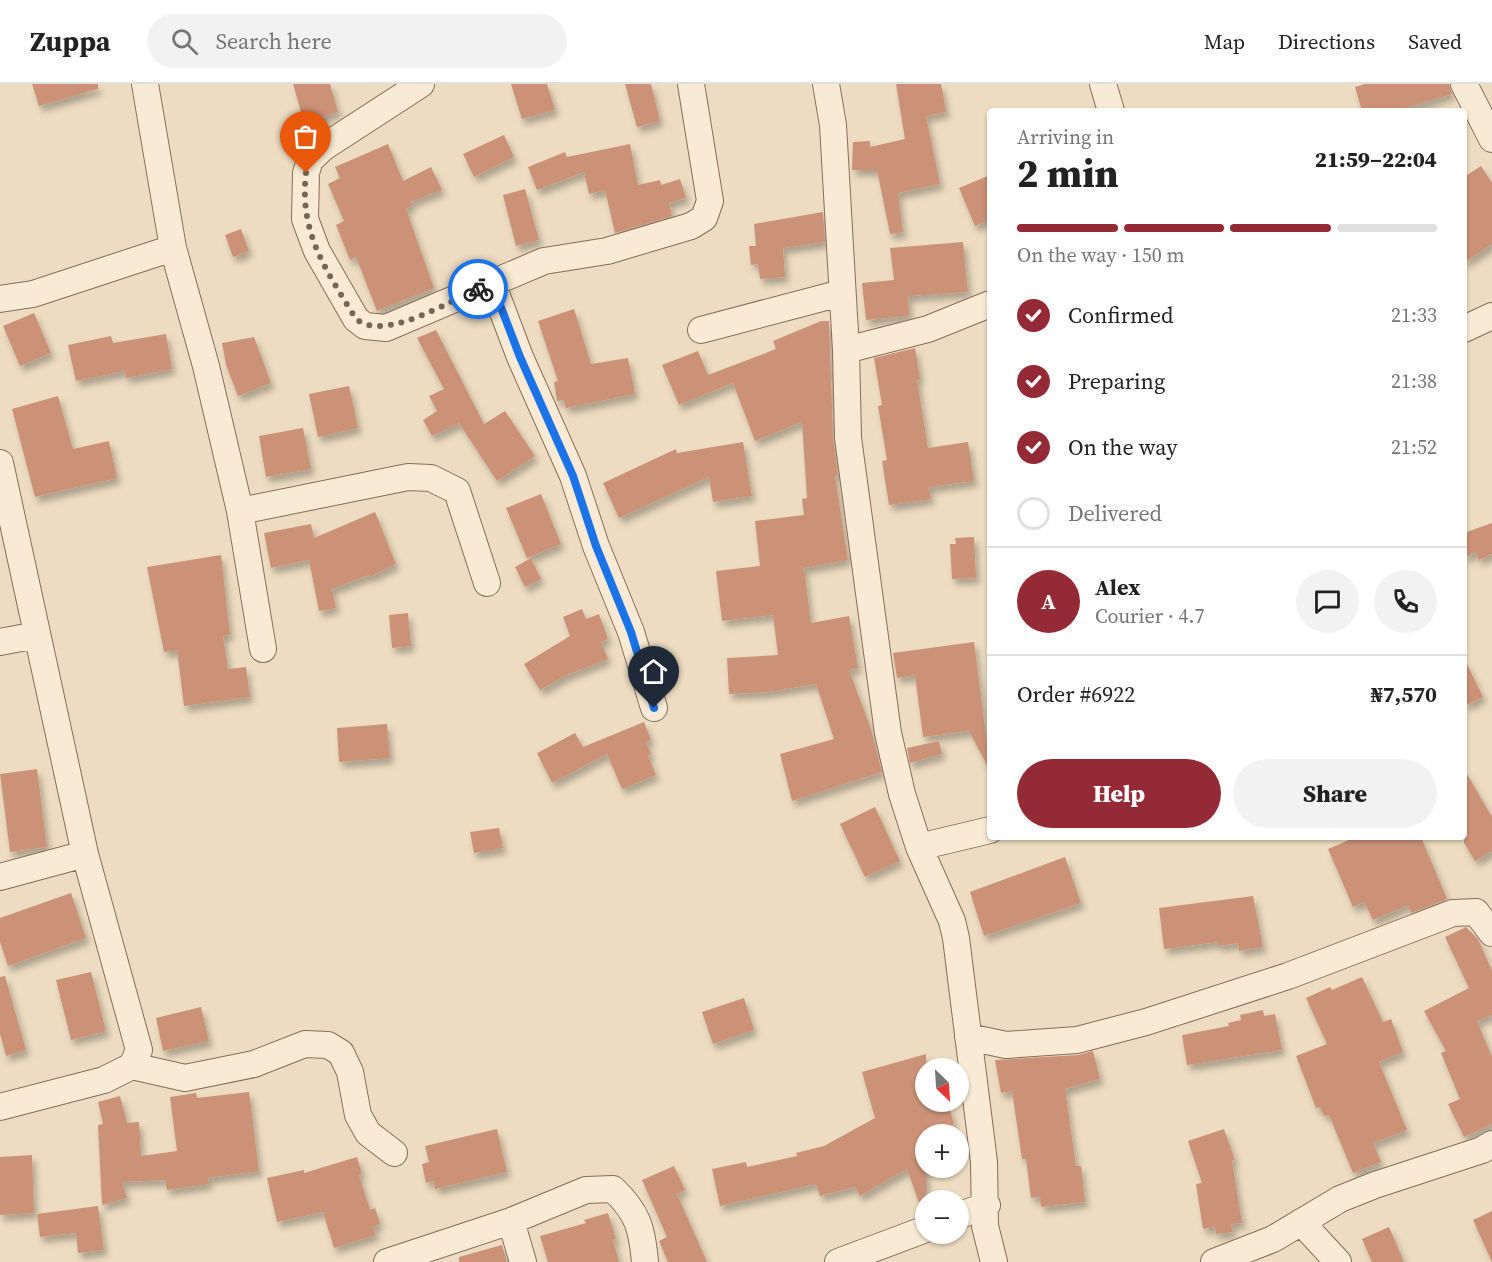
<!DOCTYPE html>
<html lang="en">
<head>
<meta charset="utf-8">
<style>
	:root { --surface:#fff; --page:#f2f2f2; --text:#222; --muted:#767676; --line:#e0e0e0; --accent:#942a35 }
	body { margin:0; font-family:"Source Serif 4",serif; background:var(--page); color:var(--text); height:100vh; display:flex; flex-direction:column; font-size:22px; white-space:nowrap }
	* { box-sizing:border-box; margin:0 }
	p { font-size:20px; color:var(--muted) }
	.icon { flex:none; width:33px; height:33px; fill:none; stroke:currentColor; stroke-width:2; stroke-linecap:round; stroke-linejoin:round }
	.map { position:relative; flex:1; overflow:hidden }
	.side { position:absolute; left:987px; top:24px; width:480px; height:732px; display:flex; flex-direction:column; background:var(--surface); border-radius:6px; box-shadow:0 2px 4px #0004 }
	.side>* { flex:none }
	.needle { width:39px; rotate:155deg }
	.controls { position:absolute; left:915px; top:974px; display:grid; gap:12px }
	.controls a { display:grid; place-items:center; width:54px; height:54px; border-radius:50%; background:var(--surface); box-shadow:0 2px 4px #0004; font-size:30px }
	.pin { position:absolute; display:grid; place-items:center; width:51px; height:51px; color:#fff; margin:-62px -26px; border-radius:50% 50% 50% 0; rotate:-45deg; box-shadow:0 0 6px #0007 }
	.pin .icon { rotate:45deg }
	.courier { position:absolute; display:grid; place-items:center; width:60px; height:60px; margin:-30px; border:4px solid #1a73e8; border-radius:50%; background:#fff; color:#222; box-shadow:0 2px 8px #0007 }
	.headline em { font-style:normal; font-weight:800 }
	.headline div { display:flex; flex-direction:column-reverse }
	.headline { display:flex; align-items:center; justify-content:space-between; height:102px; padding:0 30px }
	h1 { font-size:39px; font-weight:800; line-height:45px }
	.bar { display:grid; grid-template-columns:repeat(4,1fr); gap:9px 6px; align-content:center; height:72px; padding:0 30px }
	.bar i { height:8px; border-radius:4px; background:var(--line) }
	.bar .active { background:var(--accent) }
	.bar p { grid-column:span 4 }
	.line { display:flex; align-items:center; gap:15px; padding:0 30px; border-top:2px solid var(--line) }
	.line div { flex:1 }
	.round { display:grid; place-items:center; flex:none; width:63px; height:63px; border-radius:32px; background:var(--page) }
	ol { padding:0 30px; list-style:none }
	li { display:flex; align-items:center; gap:18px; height:66px }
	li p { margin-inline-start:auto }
	li .icon { padding:6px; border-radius:50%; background:var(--accent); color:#fff; stroke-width:4 }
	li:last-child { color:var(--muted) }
	li i { width:33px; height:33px; border:3px solid var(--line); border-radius:50% }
	.button { display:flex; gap:12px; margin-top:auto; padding:12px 30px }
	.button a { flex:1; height:69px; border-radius:36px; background:var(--accent); color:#fff; font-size:24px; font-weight:800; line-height:69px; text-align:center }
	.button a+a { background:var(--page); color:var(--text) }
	header { display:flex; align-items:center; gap:36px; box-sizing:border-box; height:84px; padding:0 30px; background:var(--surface); border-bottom:2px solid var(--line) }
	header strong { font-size:28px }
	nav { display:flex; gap:33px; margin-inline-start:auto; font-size:21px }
	.search { width:420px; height:54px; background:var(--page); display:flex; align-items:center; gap:15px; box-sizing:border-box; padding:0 21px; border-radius:33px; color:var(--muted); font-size:22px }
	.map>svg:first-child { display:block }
	.building { fill:#cb9277; filter:url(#shadow) }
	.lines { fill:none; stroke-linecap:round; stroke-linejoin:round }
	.minor-casing { stroke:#866d59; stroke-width:28 }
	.minor { stroke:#f8ead4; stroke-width:26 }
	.done { stroke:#766656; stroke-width:6; stroke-dasharray:0 10.8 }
	.route { stroke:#1a73e8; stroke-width:8 }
</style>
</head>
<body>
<header>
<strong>Zuppa</strong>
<div class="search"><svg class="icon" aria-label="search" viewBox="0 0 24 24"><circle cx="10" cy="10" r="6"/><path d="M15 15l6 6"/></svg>Search here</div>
<nav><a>Map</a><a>Directions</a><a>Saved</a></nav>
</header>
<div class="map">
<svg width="1492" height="1178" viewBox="0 0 1492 1178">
	<defs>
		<filter id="shadow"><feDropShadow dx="3.5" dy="6" stdDeviation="3" flood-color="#0004"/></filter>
	</defs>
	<rect width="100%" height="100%" fill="#eddcc1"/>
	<!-- building -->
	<path class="building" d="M32 0H98V5L39 22Z
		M293 0H330L338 28 304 38Z
		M511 0H547L555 26 522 35Z
		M625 0H651L660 37 637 43Z
		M896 0H941L946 28 926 32 940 100 898 109 903 148 890 150 877 86H852L853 58 870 57V63L905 55Z
		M1365 0H1449L1452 10 1396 27H1362L1355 3Z
		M504 51 514 73 474 93 463 70Z
		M388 60 403 97 431 83 442 106 410 118 412 122 406 125 434 204 377 227 356 173 350 176 336 141 344 137 328 100 340 94 335 83Z
		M630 60 638 101 660 96 661 101 680 95 686 114 669 119 672 132 615 149 605 106 589 110 584 88 537 106 528 83 565 68 567 73Z
		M1481 82 1492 99V160L1464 179V93Z
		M990 91V136L975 142 959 104Z
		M525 105 539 156 516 162 503 111Z
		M823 128 825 158 783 164 785 193 760 195 758 180 751 181 749 162H756L754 140Z
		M241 145 249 167 233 173 225 151Z
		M963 158 968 208 908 212 909 232 866 236 862 199 894 196 890 164Z
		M574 225 591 280 628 274 635 310 566 324 564 316 557 317 554 298 558 297 538 237Z
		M34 229 51 269 20 282 3 242Z
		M821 237H829L833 354 838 391 835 392 848 476 804 484 811 539 849 532 858 584 849 586 871 645 882 688 792 717 780 670 834 655 816 600 768 608 729 610 727 574 778 571 773 531 722 537 716 487 760 482 755 437 804 431 802 415 807 414 802 338 755 357 733 299 679 321 662 281 698 267 708 291 776 265 773 257Z
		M436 246 484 340 505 327 535 372 497 397 459 339 432 352 423 336 437 327 429 312 444 305 417 254Z
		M166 250 172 285 126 294 125 287 76 297 68 261 111 252 113 259Z
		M254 253 271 299 238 312 226 281 222 259Z
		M915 264 920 295 917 296 928 364 968 358 974 397 929 403 931 415 889 421 882 377 887 376 878 322 882 321 874 274Z
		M349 302 358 344 318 353 309 310Z
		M58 312 73 365 109 357 117 394 35 413 12 325Z
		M303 344 311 385 266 393 259 352Z
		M743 358 752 412 713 418 709 393 619 434 603 399 676 365 677 369Z
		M541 410 561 460 527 474 506 424Z
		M375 428 396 480 370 493 369 491 332 505 336 524 319 527 309 476 271 484 264 449 311 440 314 454Z
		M1492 439V470L1479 476 1476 468 1464 474V449Z
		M974 453 976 494 952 495 950 460H956L955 454Z
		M221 471 230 551 223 552 228 585 246 583 250 613 184 622 177 566 164 568 147 483Z
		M531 474 541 495 525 503 515 483Z
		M582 525 586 535 599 530 608 555 601 558 608 575 567 591 540 606 524 580 570 552 563 533Z
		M408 529 411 562 392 564 389 531Z
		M974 558 990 682 988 683 969 647 923 653 915 591 897 594 893 569Z
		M1464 574 1483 613 1464 622Z
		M644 638 651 656 646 658 651 670 648 672 656 691 622 705 607 670 552 699 537 669 575 649 583 663Z
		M387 640 390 674 339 678 337 644Z
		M939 657 942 670 910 679 907 664Z
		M37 685 47 763 10 768 0 690Z
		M1464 685 1492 733V767L1475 777 1464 759Z
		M875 723 900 777 865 793 840 740Z
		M499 744 503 764 474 769 470 748Z
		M1356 753H1421L1447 815 1411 829 1408 821 1373 836 1364 818 1353 823 1328 765Z
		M1065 773 1081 819 984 852 970 808Z
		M71 809 86 854 8 882 0 858V834Z
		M1253 812 1263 863 1239 867 1238 859 1218 862V858L1164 865 1159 824Z
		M1466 843 1478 855 1492 887V931L1477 937 1492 973V1040L1464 1053 1448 1020 1460 1015 1441 969 1446 967 1424 927 1469 904 1445 853Z
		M91 888 106 947 71 956 56 896Z
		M5 892 26 966 6 972 0 950V893Z
		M1362 893 1383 938 1391 935 1403 968 1379 978 1407 1046 1373 1059 1381 1078 1353 1089 1329 1031 1324 1032 1320 1023 1316 1024 1296 972 1327 960 1306 914 1330 903 1332 906Z
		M744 914 754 946 713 960 702 928Z
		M201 923 209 957 163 967 156 934Z
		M1263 926 1264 932 1275 930 1282 966 1187 981 1182 951 1229 942 1228 939 1241 936 1240 931Z
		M1093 967 1100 995 1065 1005 1076 1082H1081L1085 1118 1041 1123 1040 1113 1031 1114 1026 1075H1022L1012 1007 1001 1009 995 976 1078 971Z
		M926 970V1023L939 1020 940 1025 949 1023 954 1040 946 1043 948 1050H926V1130H923L907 1085 860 1112 855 1103 820 1112 816 1100 720 1122 712 1085 746 1078 747 1083 797 1072 796 1069 824 1062 875 1034 862 988Z
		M249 1008 259 1087 208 1094 209 1100 167 1106 165 1096 122 1098 127 1114 102 1121 98 1041 103 1040 98 1018 120 1012 127 1039 139 1038 141 1072 177 1067 170 1013 196 1009 197 1014Z
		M497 1045 507 1088 435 1105 434 1097 426 1099 422 1080 429 1078 425 1062Z
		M1224 1045 1235 1076 1232 1077 1242 1139 1231 1140 1233 1148 1216 1150 1215 1143 1203 1145 1196 1100 1202 1099 1188 1057Z
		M32 1071 34 1129 0 1131V1073Z
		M357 1073 362 1090 359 1091 370 1126 375 1124 380 1140 373 1143 376 1151 334 1164 323 1128 277 1138 267 1094 304 1086V1089Z
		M674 1082 685 1106 677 1110 707 1178H668L659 1157 667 1153 642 1096Z
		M98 1122 104 1166 78 1169 76 1149 40 1153 37 1130Z
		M1492 1127V1178L1473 1136Z
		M608 1129 616 1155 613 1156 619 1178H548L540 1152 586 1139 584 1136Z
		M1389 1143 1404 1178H1372L1362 1155Z
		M502 1161 507 1178H459V1173Z"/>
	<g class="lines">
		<!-- minor casing -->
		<g class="minor-casing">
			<path id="minor" d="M145 0 173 164 206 282 240 427 263 565
				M421 0 324 63 310 76 306 89 305 135 317 167 356 235 365 242 386 244 544 177 607 167 691 142 704 134 710 117 691 0
				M826 0 833 41 846 266 848 354 888 649 902 710 919 763 952 837 956 854 984 1078 985 1142 994 1178
				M1103 0 1111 27
				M1464 0 1492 55
				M492 199 520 273 573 392 596 462 631 548 654 624
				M0 215 33 210 173 164
				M1464 245 1492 232
				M701 246 841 209
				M846 266 928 245 990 220
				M0 379 85 770 139 966 132 982 104 996 0 1023
				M240 427 408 393 431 394 457 407 487 499
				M0 558 37 551
				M919 763 990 746
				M0 793 85 770
				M968 953 1006 961 1077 956 1146 938 1288 892 1453 829 1476 828 1492 849
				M132 982 185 994 254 980 305 960 328 961 341 969 350 988 358 1031 368 1049 394 1069
				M958 1132 987 1121
				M511 1137 523 1178
				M1301 1138 1338 1178
				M387 1178 511 1137 586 1106 613 1105C638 1129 642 1144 645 1178
				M838 1178 926 1145
				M1214 1178 1273 1155 1340 1115 1375 1101 1482 1066 1492 1060"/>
		</g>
		<!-- minor -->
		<use href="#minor" class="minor"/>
	</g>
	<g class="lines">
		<!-- done -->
		<path class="done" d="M306 89C299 149 326 186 356 235 384 258 448 218 478 205"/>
		<!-- route -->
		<path class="route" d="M478 205 492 200 520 273 573 392 596 462 631 548 654 624"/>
	</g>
</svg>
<div class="controls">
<a><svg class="needle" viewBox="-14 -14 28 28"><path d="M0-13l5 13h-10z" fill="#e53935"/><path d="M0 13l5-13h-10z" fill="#767676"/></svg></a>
<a>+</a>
<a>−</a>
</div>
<div class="pin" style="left:306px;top:89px;background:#ea580c"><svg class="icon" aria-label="bag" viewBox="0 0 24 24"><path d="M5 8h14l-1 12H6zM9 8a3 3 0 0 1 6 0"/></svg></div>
<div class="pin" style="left:654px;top:624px;background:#1f2937"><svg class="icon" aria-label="home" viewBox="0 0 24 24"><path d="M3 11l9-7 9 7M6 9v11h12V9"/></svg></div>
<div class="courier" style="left:478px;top:205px"><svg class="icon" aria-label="bike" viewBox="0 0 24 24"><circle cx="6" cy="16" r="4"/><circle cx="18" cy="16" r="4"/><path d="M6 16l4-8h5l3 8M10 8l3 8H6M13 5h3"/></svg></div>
<section class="side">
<div class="headline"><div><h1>2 min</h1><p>Arriving in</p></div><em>21:59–22:04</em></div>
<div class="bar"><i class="active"></i><i class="active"></i><i class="active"></i><i></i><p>On the way · 150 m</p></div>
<ol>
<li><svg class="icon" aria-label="check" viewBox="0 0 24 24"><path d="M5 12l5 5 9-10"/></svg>Confirmed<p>21:33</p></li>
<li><svg class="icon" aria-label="check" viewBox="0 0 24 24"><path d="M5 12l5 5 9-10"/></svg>Preparing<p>21:38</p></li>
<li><svg class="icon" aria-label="check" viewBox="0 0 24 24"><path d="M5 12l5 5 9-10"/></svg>On the way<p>21:52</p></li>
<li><i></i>Delivered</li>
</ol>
<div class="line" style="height:108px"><b class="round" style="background:var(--accent);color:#fff">A</b><div><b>Alex</b><p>Courier · 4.7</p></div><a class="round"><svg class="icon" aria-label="chat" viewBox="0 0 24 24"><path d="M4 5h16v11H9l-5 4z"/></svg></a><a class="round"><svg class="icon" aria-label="phone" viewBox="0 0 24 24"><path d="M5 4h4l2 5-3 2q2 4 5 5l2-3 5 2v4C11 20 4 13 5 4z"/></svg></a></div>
<div class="line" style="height:78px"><div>Order #6922</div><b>₦7,570</b></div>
<div class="button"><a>Help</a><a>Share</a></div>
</section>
</div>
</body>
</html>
